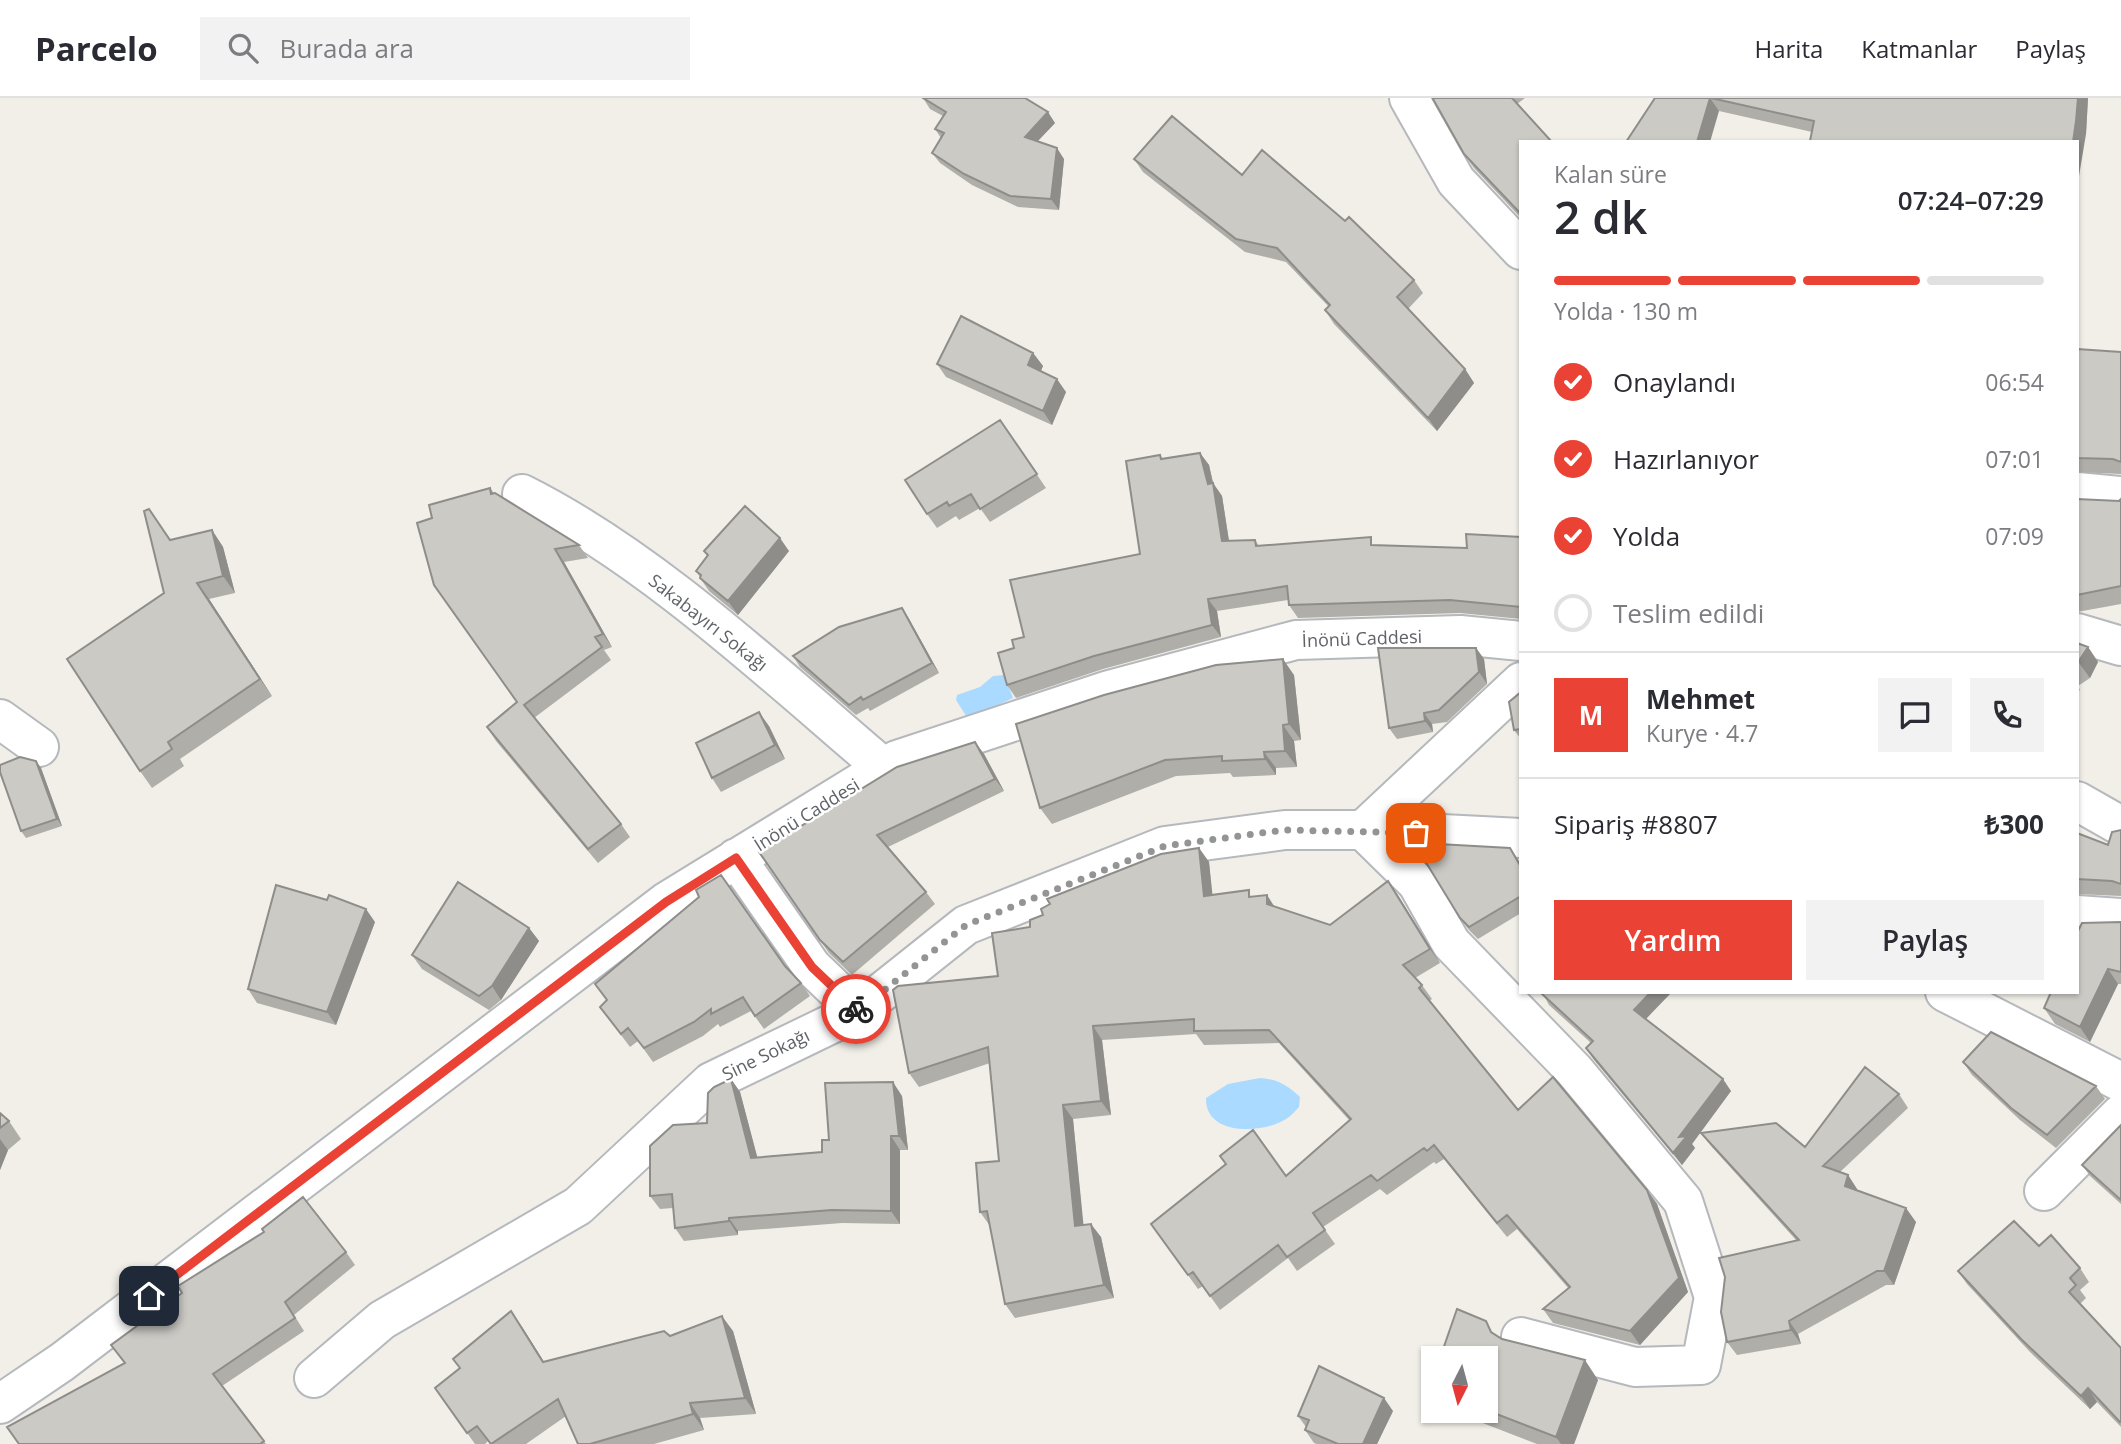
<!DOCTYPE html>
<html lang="tr">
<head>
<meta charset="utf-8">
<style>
	:root { --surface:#fff; --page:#f2f2f3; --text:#2b2b33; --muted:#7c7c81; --line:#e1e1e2; --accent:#ea4335 }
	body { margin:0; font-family:"Open Sans",sans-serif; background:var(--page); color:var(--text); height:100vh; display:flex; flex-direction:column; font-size:26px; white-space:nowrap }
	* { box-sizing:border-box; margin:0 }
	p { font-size:23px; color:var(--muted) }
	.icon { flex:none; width:38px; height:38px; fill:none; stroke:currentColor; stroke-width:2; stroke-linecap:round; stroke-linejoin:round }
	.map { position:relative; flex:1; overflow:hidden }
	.panel { position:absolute; left:1519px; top:42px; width:560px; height:854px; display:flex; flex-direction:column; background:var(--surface); border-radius:0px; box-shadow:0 2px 5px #0004 }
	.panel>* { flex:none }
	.needle { width:46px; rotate:186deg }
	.tools { position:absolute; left:1421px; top:1248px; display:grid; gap:14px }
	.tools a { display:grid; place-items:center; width:77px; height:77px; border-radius:0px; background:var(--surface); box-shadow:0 2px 5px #0004; font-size:35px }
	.pin { position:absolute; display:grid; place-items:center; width:60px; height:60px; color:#fff; margin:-30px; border-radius:14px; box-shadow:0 4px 10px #0006 }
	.courier { position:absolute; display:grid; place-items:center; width:70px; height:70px; margin:-35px; border:5px solid #ea4335; border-radius:50%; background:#fff; color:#222; box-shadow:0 2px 9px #0007 }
	.overview em { font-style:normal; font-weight:600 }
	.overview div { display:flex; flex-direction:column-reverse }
	.overview { display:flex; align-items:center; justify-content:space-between; height:119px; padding:0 35px }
	h1 { font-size:46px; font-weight:600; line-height:52px }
	.bar { display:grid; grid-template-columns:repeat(4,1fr); gap:10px 7px; align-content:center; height:84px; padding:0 35px }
	.bar i { height:9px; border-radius:5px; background:var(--line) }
	.bar .current { background:var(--accent) }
	.bar p { grid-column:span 4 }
	.line { display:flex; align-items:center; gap:18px; padding:0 35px; border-top:2px solid var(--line) }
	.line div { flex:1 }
	.round { display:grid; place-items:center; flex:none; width:74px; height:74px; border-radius:0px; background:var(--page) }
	ol { padding:0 35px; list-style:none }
	li { display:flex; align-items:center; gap:21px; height:77px }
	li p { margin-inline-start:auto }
	li .icon { padding:7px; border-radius:50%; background:var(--accent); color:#fff; stroke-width:4 }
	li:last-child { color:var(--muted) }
	li i { width:38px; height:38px; border:4px solid var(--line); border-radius:50% }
	.primary-button { display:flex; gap:14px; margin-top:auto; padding:14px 35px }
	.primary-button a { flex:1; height:80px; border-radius:0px; background:var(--accent); color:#fff; font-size:28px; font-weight:600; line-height:80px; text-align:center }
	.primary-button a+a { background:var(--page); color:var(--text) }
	header { display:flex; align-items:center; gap:42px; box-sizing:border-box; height:98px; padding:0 35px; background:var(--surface); border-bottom:2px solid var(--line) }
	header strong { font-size:33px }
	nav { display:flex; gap:38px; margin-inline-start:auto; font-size:24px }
	.search { width:490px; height:63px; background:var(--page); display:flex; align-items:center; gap:18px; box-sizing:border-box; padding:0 24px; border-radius:0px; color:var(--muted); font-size:26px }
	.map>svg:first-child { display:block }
	.water { fill:#aadaff }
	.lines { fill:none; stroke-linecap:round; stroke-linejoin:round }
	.minor-casing { stroke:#b5b8bc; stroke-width:42 }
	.minor { stroke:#fff; stroke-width:38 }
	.wall { fill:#afaea9 }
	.shaded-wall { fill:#8f8d8a }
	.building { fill:#cccac5; stroke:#8f8d8a; stroke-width:2 }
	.done { stroke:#929495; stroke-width:7; stroke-dasharray:0 12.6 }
	.route { stroke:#ea4335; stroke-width:9 }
	.labels { text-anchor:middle; stroke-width:5; stroke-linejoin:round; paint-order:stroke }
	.street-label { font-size:18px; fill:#5f6368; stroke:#fff }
</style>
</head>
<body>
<header>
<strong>Parcelo</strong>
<div class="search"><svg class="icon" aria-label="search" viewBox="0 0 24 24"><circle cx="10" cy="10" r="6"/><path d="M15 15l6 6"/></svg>Burada ara</div>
<nav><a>Harita</a><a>Katmanlar</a><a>Paylaş</a></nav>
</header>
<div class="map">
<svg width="2121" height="1346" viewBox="0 0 2121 1346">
	<rect width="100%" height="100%" fill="#f1efe8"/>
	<!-- water -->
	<path class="water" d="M1004 577 1013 600 968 621 956 602 957 597 980 589 993 578Z
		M1260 980C1277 981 1287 987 1300 999L1299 1009C1295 1013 1291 1018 1286 1021 1262 1036 1205 1038 1206 1000L1228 986Z"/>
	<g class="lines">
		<!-- minor casing -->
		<g class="minor-casing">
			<path id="minor" d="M1409 0 1456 83 1521 152
				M2077 394 2121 398
				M522 396C652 461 773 576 884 670
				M2077 535 2121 548
				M1521 584 1363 732 1417 785 1451 845 1574 972 1683 1103 1714 1199 1701 1267 1635 1269 1521 1239
				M0 621 39 649
				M2077 703 2121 728
				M736 760 812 869 858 913
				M2077 817 2121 820
				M1945 894 2121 984
				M2044 1093 2121 1016
				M314 1280 382 1222 578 1108 711 984 858 913 966 827 1165 748 1285 732H1363L1521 740
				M0 1306 62 1264 666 804 897 662 1109 592 1296 542 1460 537 1521 543"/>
		</g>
		<!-- minor -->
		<use href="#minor" class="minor"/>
	</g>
	<!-- wall -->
	<path class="wall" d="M923 0 1055 25 1038 43 1064 61 1059 112 1018 109 972 87 940 65 932 55 941 40 935 31 943 18 930 11Z
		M1434 0H1525L1517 6 1521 44V120L1474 70 1464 56Z
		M1652 0H2088L2086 36 2077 44H1811L1812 34 1719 13Z
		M1134 61 1242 77 1414 182 1423 195 1408 211 1465 271 1474 285 1437 333 1334 226 1325 212 1329 209 1286 164 1245 154 1143 74Z
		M2077 251 2121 254V376L2077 374Z
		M1033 255 1043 268 1041 273 1066 294 1052 327 946 279 937 266Z
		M1000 322 1046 390 990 424 980 410 959 422 956 418 937 430 927 416Z
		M1200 355 1209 367 1213 385 1222 398 1229 443 1255 442 1259 448 1376 447 1467 450 1521 439V521L1460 515 1298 520 1289 507 1288 502 1217 513 1221 539 1103 571 1016 600 1007 587 1014 550 1024 539 1140 456 1160 357 1163 361Z
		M490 390 494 395 579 447 588 460 564 464 612 549 604 552 611 562 534 620 621 726 630 739 598 765 496 643 487 629 517 604 432 420Z
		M2077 401 2119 403 2121 401V506L2077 514Z
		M212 432 223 449 235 495 209 501 272 598 180 661 184 668 152 690 140 673 170 442Z
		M704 453H789L738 517 709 493 700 480V479L696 473 707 458Z
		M902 510 909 521 939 575 870 613 868 610 856 617 800 569 793 558Z
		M2077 545 2088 549 2098 564 2090 580 2078 588 2080 592 2077 594Z
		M1476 550 1484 561 1487 586 1447 624 1432 626 1433 634 1397 641 1389 630Z
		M1294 577 1301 642 1294 643 1297 669 1276 670V677L1233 679 1230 675 1176 678 1052 726 1040 710Z
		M1521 594V641L1514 632Z
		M769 628 785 661 721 694 712 680Z
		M975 644 984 656 1004 693 888 749 926 794 935 806 852 877 829 855 759 754Z
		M36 663 41 670 62 728 26 740 21 733Z
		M2121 732V798L2077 796V735L2108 747Z
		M1199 750 1209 764 1212 797 1254 798 1275 809 1330 827 1397 796 1440 865 1415 880 1422 887 1432 901 1429 903 1518 1012 1647 1092 1657 1106 1688 1194 1640 1247 1553 1225 1543 1211 1569 1191 1517 1131 1507 1139 1444 1061 1436 1066 1434 1064 1387 1097 1380 1091 1323 1129 1335 1146 1297 1173 1288 1160 1220 1212 1203 1188 1198 1191 1151 1126 1226 1067 1220 1058 1286 1078 1349 1022 1279 945 1204 947 1196 936 1102 942 1111 1017 1073 1021 1083 1127 1101 1139 1114 1200 1015 1220 1005 1206 990 1128 980 1114 999 1063 990 965 919 989 909 975 998 878 1030 829 1043 817Z
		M1510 750 1521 766V815L1478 841 1469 832 1460 820Z
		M375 824 336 927 257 905 248 891Z
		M2121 824V886H2118L2090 944 2055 926 2044 910Z
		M529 830 539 843 501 902 489 912 422 871 412 857Z
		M801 885 810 898 764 931 751 913 720 929 718 926 703 938 653 964 638 943 630 949 600 909Z
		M1542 894H1670L1646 921 1731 993 1692 1046 1695 1050 1682 1067 1594 962 1586 950 1591 945 1549 907Z
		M1963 964 2096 988 2105 1001 2056 1050 2020 1022 1972 977Z
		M731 981 740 994 757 1059 822 1054 829 1042 902 998 908 1052H900V1126L842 1125 738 1133V1137L684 1143 675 1130 673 1110 660 1111 650 1098 707 1025Z
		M1899 996 1908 1010 1840 1074 1848 1077 1857 1091V1092L1916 1124 1894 1187H1886L1798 1236 1801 1246 1737 1257 1727 1244 1796 1142 1711 1048 1701 1035 1805 1049Z
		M0 1015 9 1023 21 1041 8 1052 0 1072Z
		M2121 1027V1106L2090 1078 2082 1067Z
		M2039 1148 2080 1170 2089 1184 2080 1192 2086 1200 2080 1206 2121 1250V1329L2097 1304 2090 1311 2030 1254 1967 1186 1958 1173Z
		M346 1154 355 1167 294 1217 304 1233 222 1288 266 1346H19L124 1265 111 1247Z
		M522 1229 544 1264 670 1238 733 1233 756 1316 700 1320 704 1332 654 1346H578L566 1318 526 1346H490L488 1343 485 1346H475L435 1290Z
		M1502 1241 1598 1282 1574 1346H1537L1449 1312H1486Z
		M1393 1313 1377 1346H1317L1314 1345 1305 1332 1306 1329 1298 1318Z"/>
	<!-- shaded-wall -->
	<path class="shaded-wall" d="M1710 0 1719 13 1710 44H1697Z
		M2078 0H2088L2086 36 2077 90V44H2073Z
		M1048 14 1055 25 1032 49 1025 39Z
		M1057 50 1064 61 1059 112 1051 101Z
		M1033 255 1043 268 1037 281 1028 267Z
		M1465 271 1474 285 1437 333 1428 320Z
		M1057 281 1066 294 1052 327 1043 313Z
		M1200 355 1209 367 1213 385 1222 398 1231 456 1222 443Z
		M212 432 223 449 235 495 223 478Z
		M780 440 789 453 738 517 728 503Z
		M555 451 564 464 612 549 603 536Z
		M197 485 209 501 272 598 260 581Z
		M1208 501 1217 513 1221 539 1212 527Z
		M902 510 909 521 939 575 932 565Z
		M2088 549 2098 564 2090 580 2079 565Z
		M1476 550 1484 561 1487 586 1479 574Z
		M1283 561 1294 577 1301 642 1289 626Z
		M759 614 769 628 785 661 775 647Z
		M1424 615 1432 626 1433 634 1425 623Z
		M1283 627 1294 643 1297 669 1285 653Z
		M975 644 984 656 1004 693 995 681Z
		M1264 654 1276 670V677L1265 661Z
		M36 663 41 670 62 728 57 721Z
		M1199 750 1209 764 1214 811 1204 798Z
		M1388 783 1397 796 1440 865 1430 851Z
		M1267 797 1276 811 1267 806Z
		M366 811 375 824 336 927 327 914Z
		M529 830 539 843 501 902 492 888Z
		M2108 871 2118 886 2090 944 2080 929Z
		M1651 894 1671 895 1643 924 1634 912Z
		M1093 928 1102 942 1111 1017 1101 1003Z
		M731 981 740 994 761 1073 751 1060Z
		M1723 981 1731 993 1692 1046 1695 1050 1682 1067 1673 1055 1679 1039Z
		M893 984 902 998 908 1052 899 1038Z
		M1063 1007 1073 1021 1085 1142 1075 1128Z
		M891 1038 900 1052V1126L891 1113Z
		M0 1041 8 1052 0 1072Z
		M1848 1077 1857 1091 1854 1102 1845 1088Z
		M1647 1092 1657 1106 1688 1194 1640 1247 1630 1233Z
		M1906 1110 1916 1124 1894 1187 1884 1173Z
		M729 1120 738 1133V1137L729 1123Z
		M1091 1126 1101 1139 1114 1200 1104 1187Z
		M511 1213 522 1229 554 1280 543 1264Z
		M722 1218 733 1233 756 1316 745 1300Z
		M1789 1223 1798 1236 1801 1246 1791 1232Z
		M1585 1262 1598 1282 1574 1346H1561L1556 1339Z
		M2088 1290 2097 1304 2090 1311 2081 1298Z
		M1384 1300 1393 1313 1377 1346H1363Z
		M690 1305 700 1320 704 1332 693 1316Z"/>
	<!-- building -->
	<path class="building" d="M923 0H1025L1048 14 1025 39 1057 50 1051 101 1010 98 964 76 932 55 944 35 935 31 946 14Z
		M1434 0H1512L1552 44H1521V116L1464 56 1433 1Z
		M1655 0H1710L1697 44H1626Z
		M1711 0H2078L2076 23 2073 44H1814L1810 43 1814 23Z
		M1172 18 1242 77 1262 52 1345 123 1349 119 1414 182 1397 199 1465 271 1428 320 1325 212 1330 207 1277 150 1236 141 1134 61Z
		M961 218 1033 255 1028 267 1057 281 1043 313 937 266Z
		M2077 251 2121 254V364L2113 361 2077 360Z
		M1000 322 1037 376 980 411 971 396 949 408 947 404 927 416 905 382Z
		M1200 355 1208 386 1213 385 1222 443 1255 442 1256 448 1371 439V447L1467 450 1466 436 1521 439V509L1450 502 1289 507 1287 488 1208 501 1212 527 1094 558 1007 587 998 555 1014 550 1012 542 1024 539 1010 482 1140 456 1126 363 1160 357 1161 361Z
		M490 390 491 396 495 395 579 447 555 451 603 536 595 539 602 549 524 607 621 726 588 751 487 629 517 604 434 487 417 425 432 420 429 407Z
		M2077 401 2119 403 2121 401V488L2077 497Z
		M745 408 780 440 728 503 700 480 701 477 696 473 708 457 704 453Z
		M149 411 170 442 212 432 223 478 197 485 260 581 168 644 172 651 140 673 67 561 164 495 144 413Z
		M902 510 932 565 863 602 861 599 849 607 793 558 839 529Z
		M2077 545 2088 549 2077 566Z
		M1378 550H1476L1479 574 1439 612 1424 615 1425 623 1389 630Z
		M1283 561 1289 626 1283 627 1285 653 1264 654 1265 661 1222 663V658L1165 662 1040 710 1016 626 1104 597 1216 567Z
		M1521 594V631L1514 632 1509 604Z
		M759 614 775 647 712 680 696 645Z
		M975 644 995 681 877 737 926 794 843 864 820 842 759 754 897 669Z
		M20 659 36 663 57 721 21 733 0 674V667Z
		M2121 732V786L2112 783 2077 781V735L2108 747 2112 734Z
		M1420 745 1510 750 1521 769V798L1469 829 1460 820 1419 753Z
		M1199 750 1204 798 1249 792V799L1267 797V806L1330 827 1388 783 1430 851 1403 867 1422 887 1419 890 1518 1012 1553 979 1647 1092 1679 1180 1630 1233 1543 1211 1570 1189 1507 1117 1497 1125 1434 1047 1427 1053 1424 1050 1377 1083 1371 1077 1313 1115 1325 1132 1287 1159 1278 1147 1210 1198 1193 1174 1188 1177 1151 1126 1226 1066 1220 1058 1253 1032 1286 1078 1351 1021 1269 932 1194 933V921L1093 928 1101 1003 1063 1007 1075 1128 1091 1126 1104 1187 1005 1206 987 1113 980 1114 976 1065 999 1063 988 949 909 975 893 892 898 888 998 878 992 835 1030 829V822L1043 817 1041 811 1050 806 1047 801 1161 756Z
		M721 777 785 868 801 885 755 918 743 899 711 916V911L694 924 644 950 628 930 621 936 600 909 607 902 595 886 699 799 696 792Z
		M458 784 529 830 492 888 479 898 412 857Z
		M276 787 327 802 329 797 366 811 327 914 248 891Z
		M2121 824V874L2108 871 2080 929 2044 910 2051 894H2077V835L2082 825Z
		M1542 894H1651L1634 912 1723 981 1679 1039 1687 1038 1673 1055 1586 950 1593 943 1541 895Z
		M1991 934 2096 988 2047 1037 2011 1010 1963 964Z
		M1865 969 1899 996 1823 1068 1848 1077 1845 1088 1906 1110 1884 1173H1877L1789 1223 1791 1232 1727 1244 1721 1214 1725 1179 1719 1160 1799 1142 1701 1035 1776 1025 1805 1049Z
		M731 981 751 1060 822 1054V1042H829L825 985 893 984 899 1038H891V1113L832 1112 729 1120V1123L675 1130 672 1096 650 1098V1048L673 1027 707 1025 708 995 714 989Z
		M0 1015 9 1023 0 1030Z
		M2121 1027V1102L2082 1067Z
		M303 1099 346 1154 285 1204 295 1220 213 1276 264 1343 260 1346H19L7 1329 125 1265 111 1247 182 1195 178 1188 264 1134 262 1131Z
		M2014 1123 2039 1148 2051 1137 2080 1170 2070 1180 2076 1187 2069 1194 2121 1250V1323L2120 1324 2088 1290 2081 1298 2021 1241 1958 1173Z
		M1457 1211 1486 1223 1491 1234 1502 1241 1585 1262 1556 1339 1486 1312V1260H1440Z
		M511 1213 543 1264 664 1233 670 1238 722 1218 745 1300 690 1305 693 1316 590 1346H578L558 1301 491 1346 477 1328 467 1335 435 1290 460 1270 453 1261Z
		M1319 1268 1384 1300 1363 1346H1338L1305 1332 1309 1322 1298 1318Z
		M1433 1279V1292L1429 1291Z"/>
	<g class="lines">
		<!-- done -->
		<path class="done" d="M856 911 858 913 966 827 1165 748 1284 732 1416 735"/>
		<!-- route -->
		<path class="route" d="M149 1198 666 804 736 760 812 869 856 911"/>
	</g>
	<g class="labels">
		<!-- street labels -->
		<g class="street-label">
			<text transform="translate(708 525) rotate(38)" y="6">Sakabayırı Sokağı</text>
			<text transform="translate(1362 541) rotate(-2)" y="6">İnönü Caddesi</text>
			<text transform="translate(807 717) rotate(-32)" y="6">İnönü Caddesi</text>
			<text transform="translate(766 957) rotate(-26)" y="6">Sine Sokağı</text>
		</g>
	</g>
</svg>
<div class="tools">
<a><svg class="needle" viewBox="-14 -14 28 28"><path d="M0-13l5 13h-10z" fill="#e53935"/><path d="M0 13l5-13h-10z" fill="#7c7c81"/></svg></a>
</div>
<div class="pin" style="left:1416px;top:735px;background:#ea580c"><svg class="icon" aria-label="bag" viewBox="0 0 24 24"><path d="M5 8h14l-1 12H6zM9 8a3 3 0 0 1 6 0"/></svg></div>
<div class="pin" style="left:149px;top:1198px;background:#1f2937"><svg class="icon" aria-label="home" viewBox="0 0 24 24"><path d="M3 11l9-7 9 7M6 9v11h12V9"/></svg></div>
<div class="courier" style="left:856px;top:911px"><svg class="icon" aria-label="bike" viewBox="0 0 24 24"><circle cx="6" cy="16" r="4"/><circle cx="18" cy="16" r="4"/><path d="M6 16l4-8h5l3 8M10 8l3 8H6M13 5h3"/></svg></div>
<section class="panel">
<div class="overview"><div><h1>2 dk</h1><p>Kalan süre</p></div><em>07:24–07:29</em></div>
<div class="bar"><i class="current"></i><i class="current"></i><i class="current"></i><i></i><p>Yolda · 130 m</p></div>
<ol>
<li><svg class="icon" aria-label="check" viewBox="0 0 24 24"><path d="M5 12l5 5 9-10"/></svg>Onaylandı<p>06:54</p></li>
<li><svg class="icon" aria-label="check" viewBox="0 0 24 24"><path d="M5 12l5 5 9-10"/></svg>Hazırlanıyor<p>07:01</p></li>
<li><svg class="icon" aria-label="check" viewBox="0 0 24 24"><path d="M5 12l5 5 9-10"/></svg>Yolda<p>07:09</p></li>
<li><i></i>Teslim edildi</li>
</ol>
<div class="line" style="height:126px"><b class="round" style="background:var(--accent);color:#fff">M</b><div><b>Mehmet</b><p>Kurye · 4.7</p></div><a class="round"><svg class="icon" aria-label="chat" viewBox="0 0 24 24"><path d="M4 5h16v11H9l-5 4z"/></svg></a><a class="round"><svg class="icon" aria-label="phone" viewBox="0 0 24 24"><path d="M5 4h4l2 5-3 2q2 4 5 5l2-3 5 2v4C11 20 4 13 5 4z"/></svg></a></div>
<div class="line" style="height:91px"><div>Sipariş #8807</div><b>₺300</b></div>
<div class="primary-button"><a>Yardım</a><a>Paylaş</a></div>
</section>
</div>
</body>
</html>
